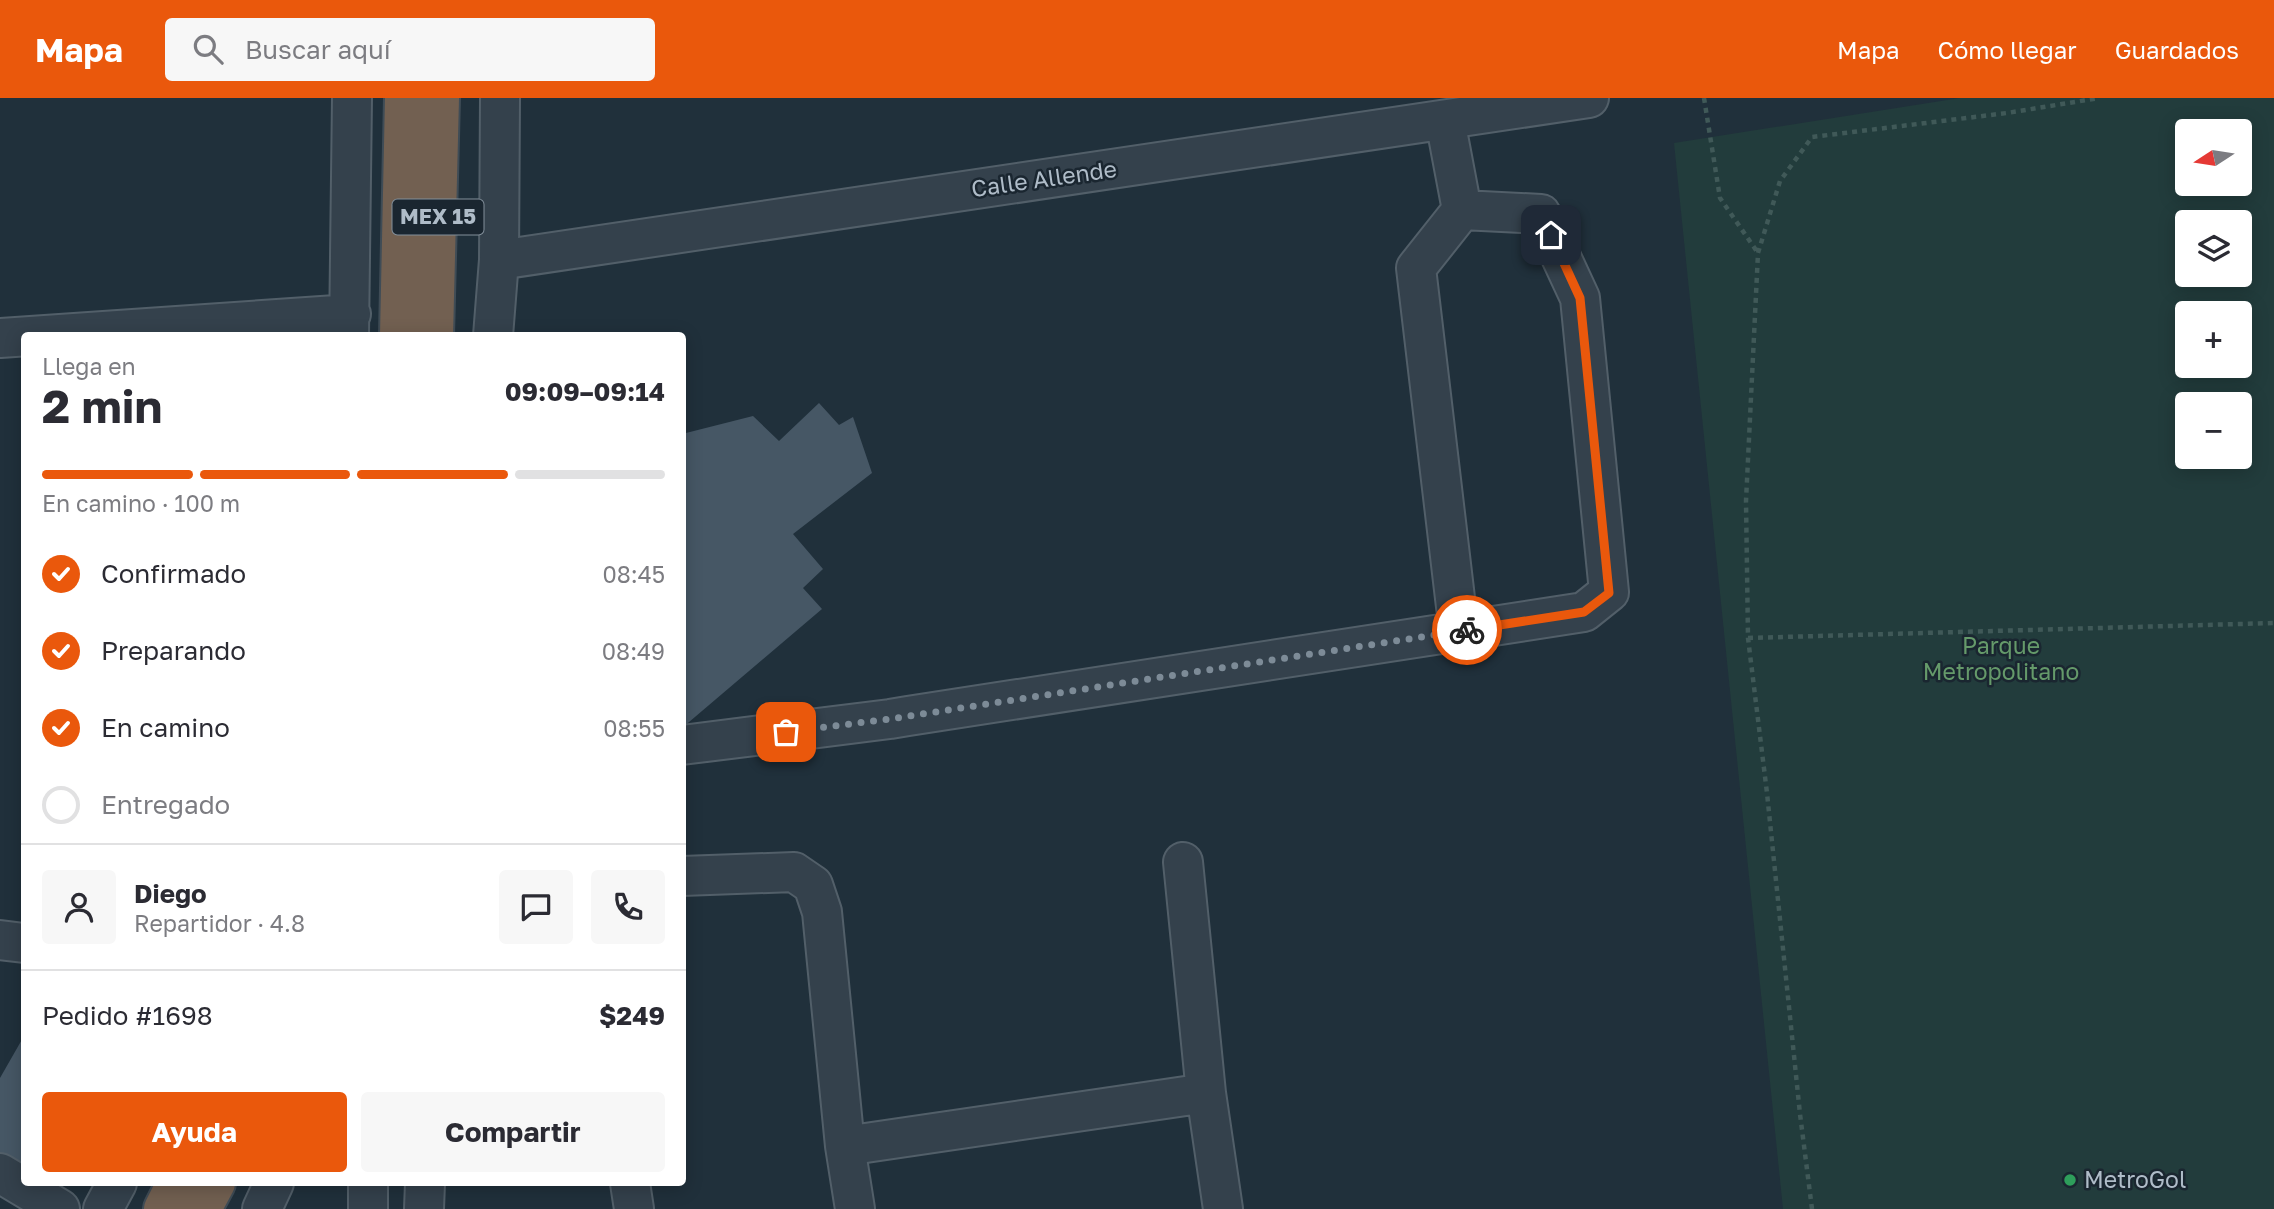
<!DOCTYPE html>
<html lang="es">
<head>
<meta charset="utf-8">
<style>
	:root { --surface:#fff; --page:#f7f7f7; --text:#2b2b33; --muted:#7c7c81; --line:#e1e1e2; --accent:#ea580c }
	body { margin:0; font-family:"Golos Text",sans-serif; background:var(--page); color:var(--text); height:100vh; display:flex; flex-direction:column; font-size:26px; white-space:nowrap }
	* { box-sizing:border-box; margin:0 }
	p { font-size:23px; color:var(--muted) }
	.icon { flex:none; width:38px; height:38px; fill:none; stroke:currentColor; stroke-width:2; stroke-linecap:round; stroke-linejoin:round }
	.map { position:relative; flex:1; overflow:hidden }
	.drawer { position:absolute; left:21px; top:234px; width:665px; height:854px; display:flex; flex-direction:column; background:var(--surface); border-radius:7px; box-shadow:0 4px 18px #0003 }
	.drawer>* { flex:none }
	.needle { width:46px; rotate:258deg }
	.tools { position:absolute; left:2175px; top:21px; display:grid; gap:14px }
	.tools a { display:grid; place-items:center; width:77px; height:77px; border-radius:7px; background:var(--surface); box-shadow:0 4px 18px #0003; font-size:35px }
	.pin { position:absolute; display:grid; place-items:center; width:60px; height:60px; color:#fff; margin:-30px; border-radius:14px; box-shadow:0 4px 10px #0006 }
	.courier { position:absolute; display:grid; place-items:center; width:70px; height:70px; margin:-35px; border:5px solid #ea580c; border-radius:50%; background:#fff; color:#222; box-shadow:0 2px 9px #0007 }
	.overview em { font-style:normal; font-weight:700 }
	.overview div { display:flex; flex-direction:column-reverse }
	.overview { display:flex; align-items:center; justify-content:space-between; height:119px; padding:0 21px }
	h1 { font-size:46px; font-weight:700; line-height:52px }
	.bar { display:grid; grid-template-columns:repeat(4,1fr); gap:10px 7px; align-content:center; height:84px; padding:0 21px }
	.bar i { height:9px; border-radius:5px; background:var(--line) }
	.bar .selected { background:var(--accent) }
	.bar p { grid-column:span 4 }
	.line { display:flex; align-items:center; gap:18px; padding:0 21px; border-top:2px solid var(--line) }
	.line div { flex:1 }
	.round { display:grid; place-items:center; flex:none; width:74px; height:74px; border-radius:7px; background:var(--page) }
	ol { padding:0 21px; list-style:none }
	li { display:flex; align-items:center; gap:21px; height:77px }
	li p { margin-inline-start:auto }
	li .icon { padding:7px; border-radius:50%; background:var(--accent); color:#fff; stroke-width:4 }
	li:last-child { color:var(--muted) }
	li i { width:38px; height:38px; border:4px solid var(--line); border-radius:50% }
	.primary-button { display:flex; gap:14px; margin-top:auto; padding:14px 21px }
	.primary-button a { flex:1; height:80px; border-radius:7px; background:var(--accent); color:#fff; font-size:28px; font-weight:700; line-height:80px; text-align:center }
	.primary-button a+a { background:var(--page); color:var(--text) }
	header { display:flex; align-items:center; gap:42px; box-sizing:border-box; height:98px; padding:0 35px; background:var(--accent); color:#fff }
	header strong { font-size:33px }
	nav { display:flex; gap:38px; margin-inline-start:auto; font-size:24px }
	.search { width:490px; height:63px; background:var(--page); display:flex; align-items:center; gap:18px; box-sizing:border-box; padding:0 24px; border-radius:7px; color:var(--muted); font-size:26px }
	.map>svg:first-child { display:block }
	.park { fill:#223c3c; fill-rule:evenodd }
	.building { fill:#465765 }
	.lines { fill:none; stroke-linecap:round; stroke-linejoin:round }
	.minor-casing { stroke:#525f69; stroke-width:42 }
	.highway-casing { stroke:#3f4c56; stroke-width:42 }
	.path { stroke:#405958; stroke-width:4.5; stroke-dasharray:5 5; stroke-linecap:butt }
	.minor { stroke:#34414c; stroke-width:38 }
	.highway { stroke:#726051; stroke-width:38 }
	.done { stroke:#7d8b97; stroke-width:7; stroke-dasharray:0 12.6 }
	.route { stroke:#ea580c; stroke-width:9 }
	.leisure-dot { fill:#2e9e5b; stroke:#1a2630; stroke-width:2.5 }
	.labels { text-anchor:middle; stroke-width:5; stroke-linejoin:round; paint-order:stroke }
	.shield { fill:#1a2630; stroke:#828f9a; stroke-width:2 }
	.shield-label { font-size:21px; font-weight:bold; fill:#afbcc8 }
	.street-label { font-size:23px; fill:#afbcc8; stroke:#1a2630 }
	.park-label { font-size:23px; fill:#659a6a; stroke:#1a2630 }
	.poi-label { font-size:23px; fill:#afbcc8; stroke:#1a2630; text-anchor:start }
</style>
</head>
<body>
<header>
<strong>Mapa</strong>
<div class="search"><svg class="icon" aria-label="search" viewBox="0 0 24 24"><circle cx="10" cy="10" r="6"/><path d="M15 15l6 6"/></svg>Buscar aquí</div>
<nav><a>Mapa</a><a>Cómo llegar</a><a>Guardados</a></nav>
</header>
<div class="map">
<svg width="2274" height="1111" viewBox="0 0 2274 1111">
	<rect width="100%" height="100%" fill="#20303b"/>
	<!-- park -->
	<path class="park" d="M1960 0H2274V1111H1783L1674 45ZM2188 33H2240V86H2188ZM2188 124H2240V177H2188ZM2240 215V268H2188V215ZM2188 306H2240V359H2188Z"/>
	<!-- building -->
	<path class="building" d="M819 305 839 327 853 319 872 375 793 436 823 471 803 490 822 511 682 630V336L753 318 779 343Z
		M24 938V1070L0 1058V980Z"/>
	<g class="lines">
		<!-- minor casing -->
		<g class="minor-casing">
			<path id="minor" d="M1445 22 1462 112
				M499 162 1589 0
				M349 238 352 0
				M493 238 499 162 500 0
				M0 240 351 216
				M682 647 890 621 908 618 1584 514 1609 494 1580 200 1541 116 1462 112 1416 170 1459 534
				M1183 764 1206 995 1223 1111
				M682 778 794 774 813 787 822 814 845 1048 855 1111
				M0 842 24 845
				M845 1048 1206 995
				M0 1075 60 1111
				M630 1085 634 1111
				M103 1111 117 1085
				M262 1111 274 1085
				M368 1111V1085
				M424 1111 425 1085"/>
		</g>
		<!-- highway casing -->
		<g class="highway-casing">
			<path id="highway" d="M399 238 404 0
				M434 238 440 0
				M163 1111 176 1085
				M202 1111 216 1085"/>
		</g>
		<!-- path -->
		<path class="path" d="M1704 0 1720 100 1758 155
			M1748 540 2274 525
			M1812 1111 1800 1016 1767 695 1748 540 1746 403 1758 155 1780 83 1812 39 2007 15 2099 0"/>
		<!-- minor -->
		<use href="#minor" class="minor"/>
		<!-- highway -->
		<use href="#highway" class="highway"/>
	</g>
	<g class="lines">
		<!-- done -->
		<path class="done" d="M786 634 890 621 1467 532"/>
		<!-- route -->
		<path class="route" d="M1467 532 1584 514 1609 495 1580 200 1551 137"/>
	</g>
	<!-- markers -->
	<circle class="leisure-dot" cx="2070" cy="1082" r="7"/>
	<g class="labels">
		<!-- shield labels -->
		<rect class="shield" x="392.5" y="101.5" width="91" height="35" rx="5"/>
		<g class="shield-label">
			<text x="438" y="126">MEX 15</text>
		</g>
		<!-- street labels -->
		<g class="street-label">
			<text transform="translate(1044 81) rotate(-8)" y="8">Calle Allende</text>
		</g>
		<!-- park labels -->
		<g class="park-label">
			<text x="2001" y="556">Parque<tspan x="2001" dy="26">Metropolitano</tspan></text>
		</g>
		<!-- poi labels -->
		<g class="poi-label">
			<text x="2084" y="1090">MetroGol</text>
		</g>
	</g>
</svg>
<div class="tools">
<a><svg class="needle" viewBox="-14 -14 28 28"><path d="M0-13l5 13h-10z" fill="#e53935"/><path d="M0 13l5-13h-10z" fill="#7c7c81"/></svg></a>
<a><svg class="icon" aria-label="layers" viewBox="0 0 24 24"><path d="M12 4l9 5-9 5-9-5zM3 14l9 5 9-5"/></svg></a>
<a>+</a>
<a>−</a>
</div>
<div class="pin" style="left:786px;top:634px;background:#ea580c"><svg class="icon" aria-label="bag" viewBox="0 0 24 24"><path d="M5 8h14l-1 12H6zM9 8a3 3 0 0 1 6 0"/></svg></div>
<div class="pin" style="left:1551px;top:137px;background:#1f2937"><svg class="icon" aria-label="home" viewBox="0 0 24 24"><path d="M3 11l9-7 9 7M6 9v11h12V9"/></svg></div>
<div class="courier" style="left:1467px;top:532px"><svg class="icon" aria-label="bike" viewBox="0 0 24 24"><circle cx="6" cy="16" r="4"/><circle cx="18" cy="16" r="4"/><path d="M6 16l4-8h5l3 8M10 8l3 8H6M13 5h3"/></svg></div>
<section class="drawer">
<div class="overview"><div><h1>2 min</h1><p>Llega en</p></div><em>09:09–09:14</em></div>
<div class="bar"><i class="selected"></i><i class="selected"></i><i class="selected"></i><i></i><p>En camino · 100 m</p></div>
<ol>
<li><svg class="icon" aria-label="check" viewBox="0 0 24 24"><path d="M5 12l5 5 9-10"/></svg>Confirmado<p>08:45</p></li>
<li><svg class="icon" aria-label="check" viewBox="0 0 24 24"><path d="M5 12l5 5 9-10"/></svg>Preparando<p>08:49</p></li>
<li><svg class="icon" aria-label="check" viewBox="0 0 24 24"><path d="M5 12l5 5 9-10"/></svg>En camino<p>08:55</p></li>
<li><i></i>Entregado</li>
</ol>
<div class="line" style="height:126px"><a class="round"><svg class="icon" aria-label="person" viewBox="0 0 24 24"><circle cx="12" cy="8" r="4"/><path d="M4 21q1-7 8-7t8 7"/></svg></a><div><b>Diego</b><p>Repartidor · 4.8</p></div><a class="round"><svg class="icon" aria-label="chat" viewBox="0 0 24 24"><path d="M4 5h16v11H9l-5 4z"/></svg></a><a class="round"><svg class="icon" aria-label="phone" viewBox="0 0 24 24"><path d="M5 4h4l2 5-3 2q2 4 5 5l2-3 5 2v4C11 20 4 13 5 4z"/></svg></a></div>
<div class="line" style="height:91px"><div>Pedido #1698</div><b>$249</b></div>
<div class="primary-button"><a>Ayuda</a><a>Compartir</a></div>
</section>
</div>
</body>
</html>
